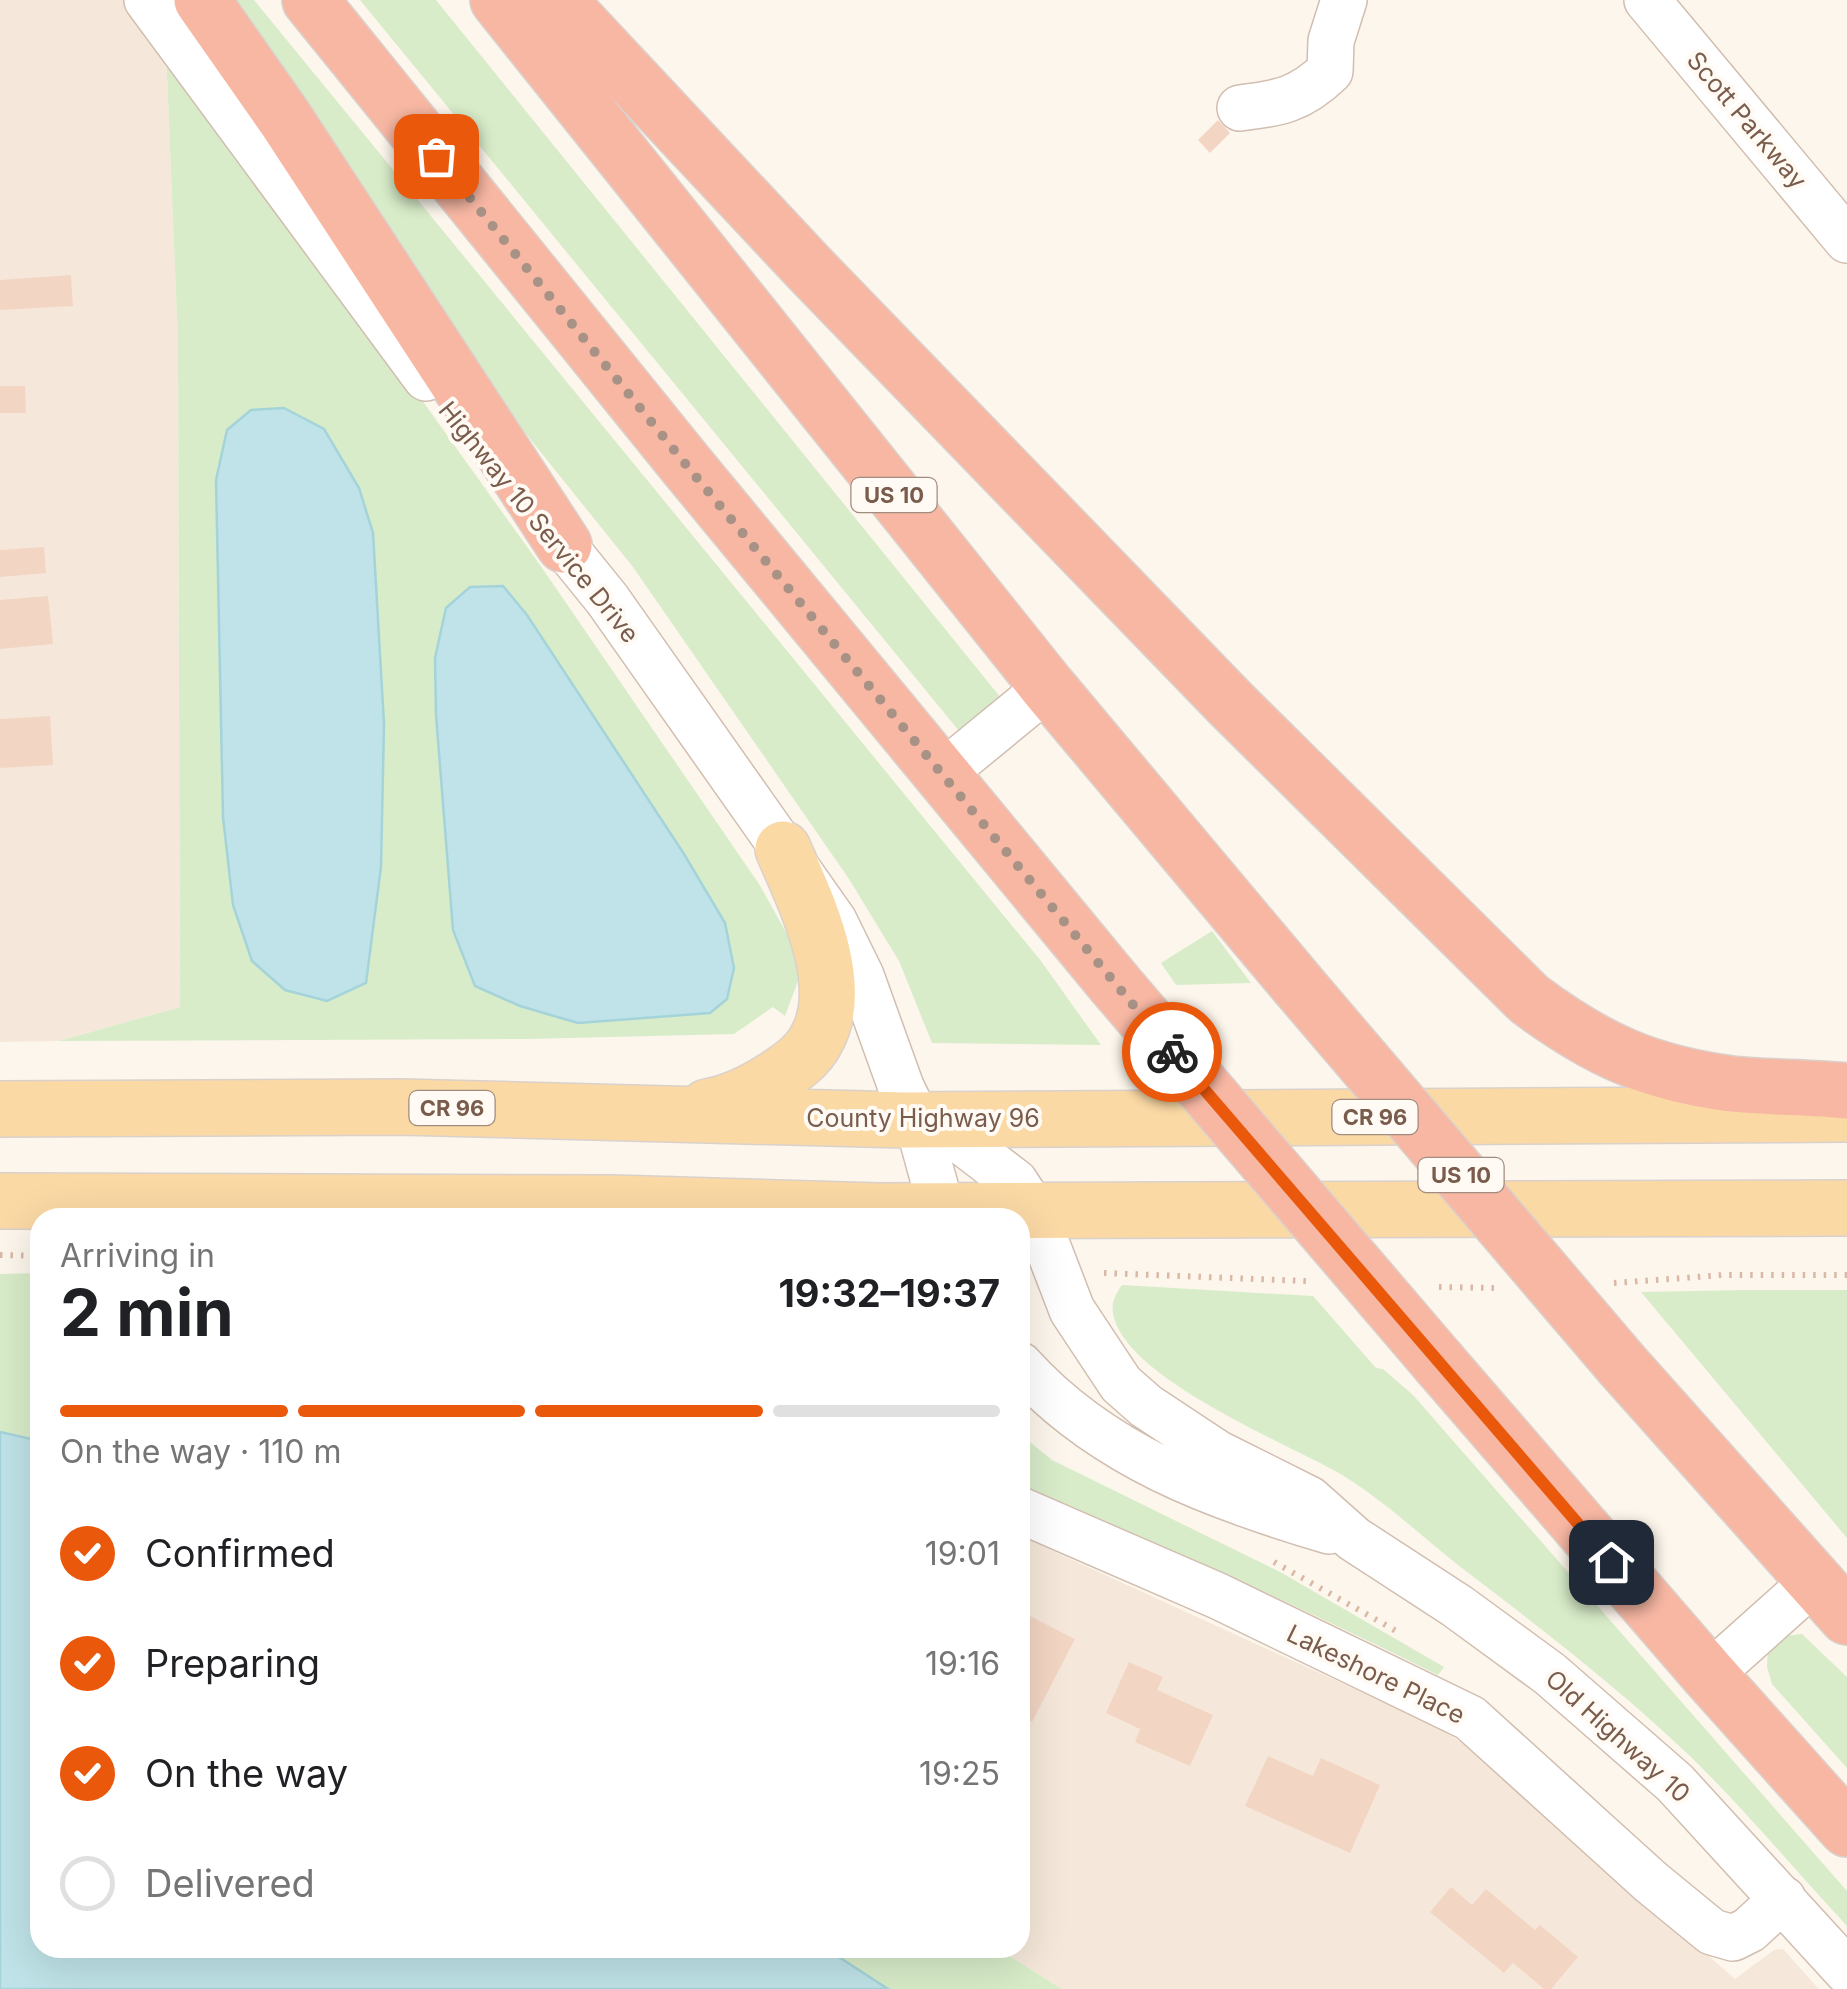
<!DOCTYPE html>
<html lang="en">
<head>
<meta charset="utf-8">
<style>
	:root { --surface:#fff; --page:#f2f2f2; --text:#202124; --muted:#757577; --line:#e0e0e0; --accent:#ea580c }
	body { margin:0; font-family:Inter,sans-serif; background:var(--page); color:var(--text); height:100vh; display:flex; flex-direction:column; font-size:38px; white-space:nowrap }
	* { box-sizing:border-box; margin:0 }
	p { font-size:32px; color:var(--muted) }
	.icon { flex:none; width:55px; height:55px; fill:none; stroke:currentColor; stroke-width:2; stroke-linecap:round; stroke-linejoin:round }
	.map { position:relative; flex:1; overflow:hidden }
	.panel { position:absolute; left:30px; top:1208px; width:1000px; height:750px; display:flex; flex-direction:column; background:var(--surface); border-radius:30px; box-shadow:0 10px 40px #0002 }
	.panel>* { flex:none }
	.pin { position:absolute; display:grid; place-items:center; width:85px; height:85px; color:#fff; margin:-42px; border-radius:20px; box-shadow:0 5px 15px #0006 }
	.courier { position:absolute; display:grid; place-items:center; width:100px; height:100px; margin:-50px; border:8px solid #ea580c; border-radius:50%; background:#fff; color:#222; box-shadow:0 2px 12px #0007 }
	.summary em { font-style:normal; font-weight:700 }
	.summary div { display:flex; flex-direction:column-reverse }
	.summary { display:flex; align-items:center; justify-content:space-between; height:170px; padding:0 30px }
	h1 { font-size:65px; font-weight:700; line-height:75px }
	.bar { display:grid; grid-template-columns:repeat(4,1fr); gap:15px 10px; align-content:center; height:120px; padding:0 30px }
	.bar i { height:12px; border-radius:8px; background:var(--line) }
	.bar .selected { background:var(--accent) }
	.bar p { grid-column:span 4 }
	ol { padding:0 30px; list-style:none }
	li { display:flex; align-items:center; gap:30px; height:110px }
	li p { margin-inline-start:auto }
	li .icon { padding:10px; border-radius:50%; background:var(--accent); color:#fff; stroke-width:4 }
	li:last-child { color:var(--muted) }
	li i { width:55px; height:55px; border:5px solid var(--line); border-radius:50% }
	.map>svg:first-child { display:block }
	.residential { fill:#f5e8da }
	.green { fill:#d8ecc9; fill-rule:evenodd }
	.water { fill:#bfe3e8; stroke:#a5d3da; stroke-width:2.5 }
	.building { fill:#f3d5c3 }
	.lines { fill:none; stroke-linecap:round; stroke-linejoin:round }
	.minor-casing { stroke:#d1beb0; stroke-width:48 }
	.major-casing { stroke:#dad1cd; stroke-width:58 }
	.highway-casing { stroke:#dad1cd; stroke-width:58 }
	.path { stroke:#d9b8a5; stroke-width:6; stroke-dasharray:2.5 8; stroke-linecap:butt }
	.minor { stroke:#fff; stroke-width:45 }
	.major { stroke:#fbd9a5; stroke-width:55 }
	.highway { stroke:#f7b7a3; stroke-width:55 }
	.highway-bridge-casing { stroke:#dad1cd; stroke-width:58; stroke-linecap:butt }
	.highway-bridge { stroke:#f7b7a3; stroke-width:55 }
	.done { stroke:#a89285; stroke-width:10; stroke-dasharray:0 18 }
	.route { stroke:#ea580c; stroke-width:12 }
	.labels { text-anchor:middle; stroke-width:8; stroke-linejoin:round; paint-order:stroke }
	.shield { fill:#fffaf3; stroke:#a28b7f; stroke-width:2.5 }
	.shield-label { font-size:22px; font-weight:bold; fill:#7a5c4d }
	.street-label { font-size:25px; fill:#7a5c4d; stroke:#fffaf3 }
</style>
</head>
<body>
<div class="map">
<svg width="1847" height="1989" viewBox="0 0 1847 1989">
	<rect width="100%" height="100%" fill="#fdf6ec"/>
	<!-- residential -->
	<path class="residential" d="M0 0H129L166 49 178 343 180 1007 59 1041 0 1042Z
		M1020 1536 1438 1727 1471 1749 1735 1979 1774 1950 1783 1949 1819 1989H1062L997 1948H1020Z"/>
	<!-- green -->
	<path class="green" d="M225 0H254L1041 961 1101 1045 932 1043 899 961 849 879 633 567 498 399Z
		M360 0H436L1005 703 964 737Z
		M166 49 240 146 540 565 759 884 792 943 797 965 798 981 785 1016 773 1007 734 1034 528 1039 59 1041 180 1007 178 343ZM216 480 373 533 384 724 381 867 233 905 223 817ZM527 614 684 854 725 923 453 930 436 715 435 658Z
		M1212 931 1251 983 1176 985 1161 963Z
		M40 1273V1441L0 1432V1274Z
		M1122 1285 1313 1296 1376 1368 1383 1369 1413 1395 1847 1891V1926C1795 1870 1746 1811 1692 1758 1619 1688 1538 1626 1458 1565 1419 1534 1380 1497 1337 1472 1284 1442 1123 1377 1113 1313 1111 1301 1116 1294 1122 1285Z
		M1746 1290H1847V1538L1641 1292Z
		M1020 1434 1052 1460 1282 1573 1444 1667 1438 1675C1301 1607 1162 1544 1020 1485Z
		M1802 1634 1847 1677V1768L1772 1684 1767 1667 1768 1648 1784 1636Z
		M825 1948H997L1062 1989H888Z"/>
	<!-- water -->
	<path class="water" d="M284 408 324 429 359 488 373 533 384 724 381 867 366 983 327 1001 285 990 252 961 233 905 223 817 216 480 227 430 251 410Z
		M503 586 527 615 684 854 725 923 734 968 727 999 710 1013 578 1023 520 1006 475 986 453 930 436 715 435 658 446 608 470 587Z
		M0 1432 40 1441V1948H825L888 1989H0Z"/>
	<!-- building -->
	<path class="building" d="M1218 120 1230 133 1210 153 1198 140Z
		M71 275 73 306 0 310V280Z
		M0 386H25L26 413H0Z
		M44 547 46 573 0 577V550Z
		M48 596 53 644 0 649V600Z
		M50 716 53 765 0 768V719Z
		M1020 1611 1075 1639 1032 1722 1020 1716Z
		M1129 1662 1163 1677 1157 1690 1213 1715 1190 1766 1135 1742 1140 1729 1106 1713Z
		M1268 1756 1313 1776 1321 1758 1380 1785 1350 1853 1245 1806Z
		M1451 1887 1472 1905 1486 1889 1535 1930 1540 1925 1578 1957 1551 1989H1544L1513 1963 1504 1973 1430 1912Z"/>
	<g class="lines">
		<!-- minor casing -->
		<g class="minor-casing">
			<path id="minor" d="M147 0 426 378
				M1647 0 1847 240
				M1240 108C1280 103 1300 100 1330 71L1331 41 1344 0
				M543 520 607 599 834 921 861 976 901 1087 917 1120 944 1218
				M942 774 1048 687
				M917 1120 960 1140 1015 1182 1034 1211 1072 1310 1121 1384 1146 1406 1217 1453 1309 1499 1354 1539 1457 1606 1550 1674 1675 1783 1847 1971
				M1020 1365C1102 1456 1214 1497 1329 1531
				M1020 1510 1218 1596 1470 1718 1651 1882 1712 1932 1733 1938 1749 1930 1783 1899
				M1709 1675 1814 1581"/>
		</g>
		<!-- major casing -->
		<g class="major-casing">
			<path id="major" d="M707 1107C731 1103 757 1090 777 1077 792 1067 808 1056 816 1040 848 985 805 900 783 849
				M0 1109 400 1107 904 1120 1847 1114
				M0 1201 612 1203 878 1211 1847 1208"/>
		</g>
		<!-- highway casing -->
		<g class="highway-casing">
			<path id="highway" d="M202 0 286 120 564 545
				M310 0 687 466 1114 983
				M498 0 1048 687 1298 985
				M558 0 810 269 1231 704 1529 999C1596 1049 1648 1073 1732 1084 1770 1088 1809 1087 1847 1091
				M1440 1364 1709 1675 1847 1829
				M1623 1366 1847 1617"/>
		</g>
		<!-- path -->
		<path class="path" d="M0 1255 40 1256
			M1104 1273 1306 1281
			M1614 1283 1723 1275H1847
			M1439 1287 1496 1288
			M1274 1562 1398 1632"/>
		<!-- minor -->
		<use href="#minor" class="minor"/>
		<!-- major -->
		<use href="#major" class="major"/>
		<!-- highway -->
		<use href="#highway" class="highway"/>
		<!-- highway-bridge casing -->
		<g class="highway-bridge-casing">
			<path id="highway-bridge" d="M1114 983 1440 1364
				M1298 985 1623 1366"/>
		</g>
		<!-- highway-bridge -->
		<use href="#highway-bridge" class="highway-bridge"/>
	</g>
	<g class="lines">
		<!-- done -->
		<path class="done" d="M436 156 687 466 1172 1052"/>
		<!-- route -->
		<path class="route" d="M1172 1052 1611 1562"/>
	</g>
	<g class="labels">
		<!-- shield labels -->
		<g class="shield">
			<rect x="851.5" y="478" width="85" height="34" rx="8"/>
			<rect x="409.5" y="1091" width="85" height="34" rx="8"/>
			<rect x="1332.5" y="1100" width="85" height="34" rx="8"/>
			<rect x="1418.5" y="1158" width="85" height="34" rx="8"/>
		</g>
		<g class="shield-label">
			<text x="894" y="503">US 10</text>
			<text x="452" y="1116">CR 96</text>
			<text x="1375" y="1125">CR 96</text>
			<text x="1461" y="1183">US 10</text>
		</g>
		<!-- street labels -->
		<g class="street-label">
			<text transform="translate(1747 120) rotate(50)" y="9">Scott Parkway</text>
			<text transform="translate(539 522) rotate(51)" y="9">Highway 10 Service Drive</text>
			<text x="923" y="1127">County Highway 96</text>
			<text transform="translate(1376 1674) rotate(26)" y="9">Lakeshore Place</text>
			<text transform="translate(1618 1736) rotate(42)" y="9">Old Highway 10</text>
		</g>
	</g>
</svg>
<div class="pin" style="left:436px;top:156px;background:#ea580c"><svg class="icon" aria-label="bag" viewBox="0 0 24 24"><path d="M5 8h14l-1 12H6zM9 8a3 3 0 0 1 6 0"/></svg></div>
<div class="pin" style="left:1611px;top:1562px;background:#1f2937"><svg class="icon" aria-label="home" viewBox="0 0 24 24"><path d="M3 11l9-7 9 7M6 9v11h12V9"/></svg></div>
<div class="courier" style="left:1172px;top:1052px"><svg class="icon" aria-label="bike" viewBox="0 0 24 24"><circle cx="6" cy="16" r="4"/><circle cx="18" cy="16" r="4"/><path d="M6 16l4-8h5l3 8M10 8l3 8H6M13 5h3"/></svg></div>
<section class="panel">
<div class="summary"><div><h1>2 min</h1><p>Arriving in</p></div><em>19:32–19:37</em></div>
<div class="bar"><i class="selected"></i><i class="selected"></i><i class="selected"></i><i></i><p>On the way · 110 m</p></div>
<ol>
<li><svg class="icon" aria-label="check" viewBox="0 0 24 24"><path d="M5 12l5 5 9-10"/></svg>Confirmed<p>19:01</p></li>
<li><svg class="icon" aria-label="check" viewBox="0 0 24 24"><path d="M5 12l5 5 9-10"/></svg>Preparing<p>19:16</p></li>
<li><svg class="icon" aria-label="check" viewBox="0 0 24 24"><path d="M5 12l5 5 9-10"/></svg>On the way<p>19:25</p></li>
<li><i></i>Delivered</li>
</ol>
</section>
</div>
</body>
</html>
